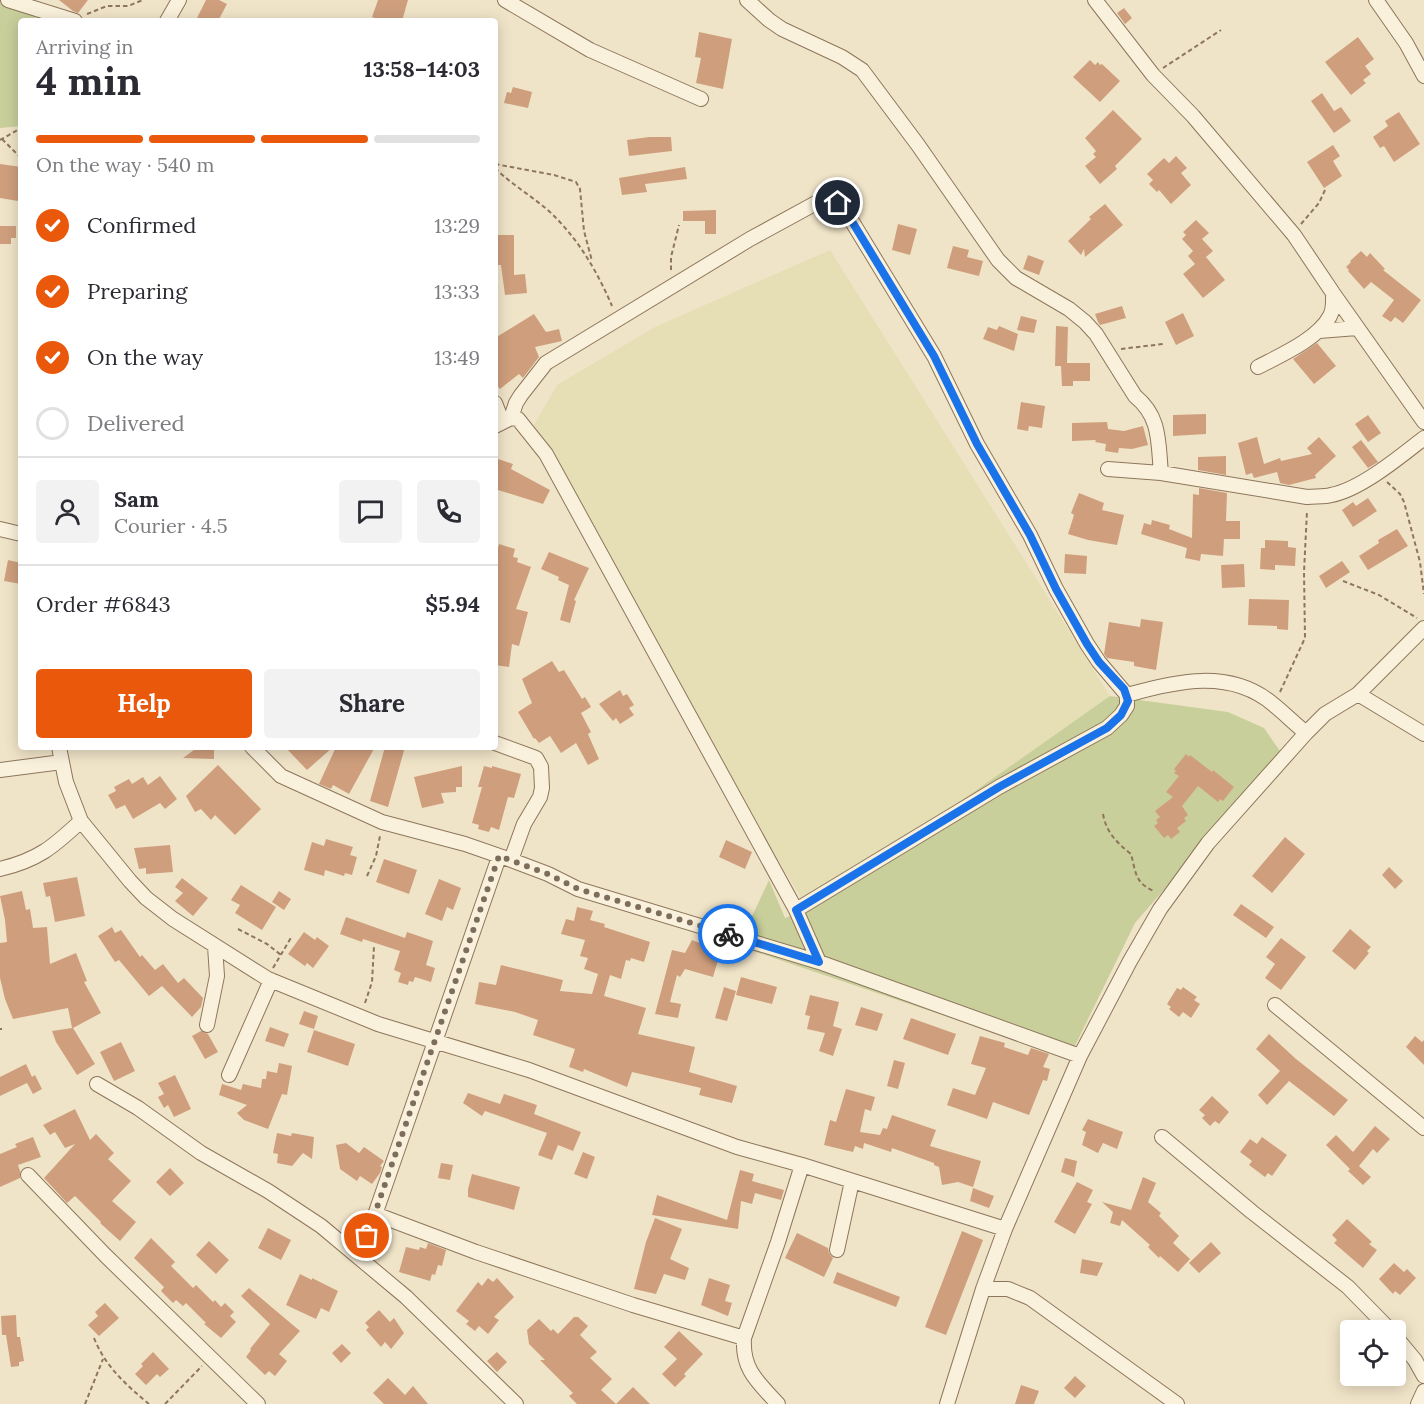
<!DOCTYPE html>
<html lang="en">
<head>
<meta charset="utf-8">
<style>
	:root { --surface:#fff; --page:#f2f2f3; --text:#2b2b33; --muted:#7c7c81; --line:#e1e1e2; --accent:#ea580c }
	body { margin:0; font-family:Lora,serif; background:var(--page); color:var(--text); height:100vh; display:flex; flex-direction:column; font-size:22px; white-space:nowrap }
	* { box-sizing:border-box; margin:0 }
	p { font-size:20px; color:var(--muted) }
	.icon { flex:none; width:33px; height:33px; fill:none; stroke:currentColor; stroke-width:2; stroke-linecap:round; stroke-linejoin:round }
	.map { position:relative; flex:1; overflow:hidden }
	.drawer { position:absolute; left:18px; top:18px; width:480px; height:732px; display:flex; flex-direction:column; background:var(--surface); border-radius:6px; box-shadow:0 3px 15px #0003 }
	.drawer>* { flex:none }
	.controls { position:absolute; left:1340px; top:1320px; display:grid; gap:12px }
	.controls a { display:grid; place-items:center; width:66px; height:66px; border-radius:6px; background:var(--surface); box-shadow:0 3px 15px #0003; font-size:30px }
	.pin { position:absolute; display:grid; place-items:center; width:51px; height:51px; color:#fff; margin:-26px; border:3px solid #fff; border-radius:50%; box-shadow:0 2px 6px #0007 }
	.courier { position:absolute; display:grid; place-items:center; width:60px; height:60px; margin:-30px; border:4px solid #1a73e8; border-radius:50%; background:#fff; color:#222; box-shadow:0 2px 8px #0007 }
	.summary em { font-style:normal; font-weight:700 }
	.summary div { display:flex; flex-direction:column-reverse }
	.summary { display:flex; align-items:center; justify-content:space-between; height:102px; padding:0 18px }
	h1 { font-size:39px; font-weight:700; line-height:45px }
	.bar { display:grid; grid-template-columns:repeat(4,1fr); gap:9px 6px; align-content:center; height:72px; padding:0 18px }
	.bar i { height:8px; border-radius:4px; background:var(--line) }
	.bar .active { background:var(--accent) }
	.bar p { grid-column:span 4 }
	.line { display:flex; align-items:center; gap:15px; padding:0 18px; border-top:2px solid var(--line) }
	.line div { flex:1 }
	.round { display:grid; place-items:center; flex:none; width:63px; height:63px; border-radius:6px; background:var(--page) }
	ol { padding:0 18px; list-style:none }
	li { display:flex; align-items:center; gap:18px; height:66px }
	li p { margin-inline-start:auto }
	li .icon { padding:6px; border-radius:50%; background:var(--accent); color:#fff; stroke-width:4 }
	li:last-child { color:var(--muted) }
	li i { width:33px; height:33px; border:3px solid var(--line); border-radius:50% }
	.cta { display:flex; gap:12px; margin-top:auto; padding:12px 18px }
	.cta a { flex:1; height:69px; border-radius:6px; background:var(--accent); color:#fff; font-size:24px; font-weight:700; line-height:69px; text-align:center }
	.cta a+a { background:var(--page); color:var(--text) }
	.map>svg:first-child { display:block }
	.farmland { fill:#e6deb5 }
	.green { fill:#c9cf9b }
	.building { fill:#cf9f7d }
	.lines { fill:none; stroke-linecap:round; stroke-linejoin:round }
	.minor-casing { stroke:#8d765c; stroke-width:16 }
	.path { stroke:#8d765c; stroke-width:2; stroke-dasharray:4.5 3; stroke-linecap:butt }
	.minor { stroke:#faf1dc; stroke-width:14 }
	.done { stroke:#7c6e5b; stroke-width:6; stroke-dasharray:0 10.8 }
	.route { stroke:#1a73e8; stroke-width:8 }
</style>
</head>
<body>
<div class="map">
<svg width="1424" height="1404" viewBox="0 0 1424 1404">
	<rect width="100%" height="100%" fill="#f0e4c8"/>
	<!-- farmland -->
	<path class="farmland" d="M830 250 1110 696 924 827 805 905 653 650 534 425 557 385 655 327Z"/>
	<!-- green -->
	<path class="green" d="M0 3 17 4 40 21H21V126L0 128Z
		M1110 696 1228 712 1264 728 1282 754 1135 923 1069 1058 738 946 769 880 785 918 797 913 924 827Z"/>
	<!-- building -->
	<path class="building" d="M59 0H88L78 13 73 11Z
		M206 0H219L227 4 218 21H203L197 18Z
		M378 0H408L402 21H383L372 17Z
		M1124 8 1132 18 1125 24 1117 13Z
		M699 32 732 39 723 89 696 83 701 58 695 57Z
		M1358 37 1374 59 1365 66 1371 74 1363 80 1366 83 1351 95 1325 62Z
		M1090 60 1095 65 1098 62 1100 65 1102 64 1120 81 1100 102 1073 77Z
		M513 87 532 92 528 108 504 103 507 92 511 93Z
		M1322 93 1334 111 1341 107 1351 121 1334 133 1311 101Z
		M1113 110 1142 139 1115 166 1117 169 1100 184 1085 166 1096 157 1093 154 1096 151 1085 138Z
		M1399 112 1420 144 1394 162 1384 146 1380 148 1373 137 1388 126 1385 121Z
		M649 137H671L672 151 629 156 627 140Z
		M1333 145 1340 156 1333 161 1342 176 1324 188 1307 162Z
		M1176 156 1187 168 1181 173 1191 185 1171 204 1159 190 1157 192 1149 184 1153 180 1147 174 1164 158 1169 163Z
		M0 164 21 167 18 201 0 198Z
		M685 167 687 179 645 184 647 192 622 195 619 178Z
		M1105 204 1123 225 1085 257 1084 249 1081 255 1068 241 1091 219 1089 217Z
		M716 210V234H705V221H683V211Z
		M1196 220 1209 233 1202 239 1213 251 1206 257 1225 280 1203 298 1183 274 1195 264 1188 256 1193 251 1182 239 1186 235 1183 232Z
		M898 224 917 229 910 255 892 250Z
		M0 226H16V238H11V244H0Z
		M495 235H514V275L525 274 527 293 505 295 501 265H495Z
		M953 246 969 250 967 257 983 261 979 276 947 268Z
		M1361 251 1367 257 1370 253 1385 269 1383 270 1421 300 1403 323 1395 317 1391 322 1382 316 1394 300 1371 282 1364 289 1348 271 1349 270 1346 267 1351 262 1350 261Z
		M1028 255 1044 261 1039 275 1023 269Z
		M1122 306 1126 318 1100 325 1098 322 1095 314Z
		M1183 313 1194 336 1176 345 1165 322Z
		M534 314 546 332 559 329 562 341 535 347 539 357 523 378 519 374 500 389 495 383V338Z
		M1021 316 1037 320 1034 333 1017 330Z
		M999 326 1018 334 1014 351 983 339 988 327 997 330Z
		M1056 326 1068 327 1067 363H1090V381H1073V386H1062L1061 366H1055Z
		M1317 343 1336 366 1314 384 1293 359Z
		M1021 402 1045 406 1042 428 1029 426 1028 431 1017 429Z
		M1206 414V434L1173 436V415Z
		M1368 415 1381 433 1368 442 1355 424Z
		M1107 422 1108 429 1124 431 1143 426 1148 445 1132 449 1119 448 1118 453 1105 451 1106 444 1095 442 1096 440 1072 441V423Z
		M1257 437 1264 464 1280 458 1281 461 1312 454 1307 448 1319 437 1336 456 1315 475 1316 478 1289 485 1280 483 1277 472 1254 478 1252 473 1246 475 1238 443Z
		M1361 440 1378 462 1368 468 1352 447Z
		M1226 456V475L1198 470V457Z
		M495 458 513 464 511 469 550 490 543 504 495 489Z
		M1199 488 1227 493 1226 521H1240V539H1224L1223 556 1201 554 1200 561 1185 558 1187 548 1141 534 1144 523 1151 525 1152 520 1170 525 1169 529 1192 538 1193 494 1199 495Z
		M1079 493 1104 503 1102 510 1124 515 1117 545 1088 540 1068 534 1074 515 1071 513Z
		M1368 498 1377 511 1353 527 1342 510 1353 502 1356 506Z
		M1397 529 1408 546 1368 570 1359 556 1379 543 1378 540Z
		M1265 540 1288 541V547L1296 548 1295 566 1275 565V570L1260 569 1261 548H1265Z
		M499 544 515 549 513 557 518 558 517 562 531 567 516 609 528 612 519 646 512 644 509 667 495 665V551L497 552Z
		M549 552 589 568 574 600 576 601 570 623 560 620 569 585 558 580 559 577 541 569Z
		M1065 554 1087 556 1086 574 1064 573Z
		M8 560 21 563V584L4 581Z
		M1342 561 1350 572 1326 588 1319 576Z
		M1244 564 1245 587 1222 588 1221 565Z
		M1249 599 1289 600 1288 630 1277 629V626L1248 625Z
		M1141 619 1163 622 1156 670 1134 666V662L1107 658 1104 654 1109 622 1140 627Z
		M552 661 559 672 564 670 582 699 585 697 591 707 581 713 591 732 588 734 599 759 588 765 576 743 561 753 550 736 539 743 535 738 534 739 518 712 532 703 522 679Z
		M620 690 623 696 627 694 634 705 629 708 634 715 620 724 616 718 613 721 599 704Z
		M198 747H214V759L183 758Z
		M285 747H333L307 770Z
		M336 747H375L349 794 333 785 331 789 319 784Z
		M385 747H405L388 807 370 801Z
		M1186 754 1189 757 1190 755 1212 772 1213 770 1234 787 1223 801 1220 799 1218 802 1198 786 1182 806 1188 815 1184 818 1186 821 1177 828 1180 832 1171 839 1168 835 1164 838 1154 826 1158 823 1156 820 1160 817 1155 811 1173 797 1166 792 1179 776 1174 773 1176 771 1174 769Z
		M218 765 261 809 235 835 215 815 211 820 201 809 195 812 186 796Z
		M462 766V787H456V792L441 793 444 803 422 808 414 777Z
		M484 766 492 768V766L521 774 514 798 508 797 499 830 491 827 489 832 478 829 479 825 472 823 482 787H478Z
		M160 776 177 799 165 809 160 803 133 819 125 805 116 809 108 795 116 791 114 787 129 779 132 784 143 777 148 785Z
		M1285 837 1305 854 1272 893 1252 876Z
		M326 839 353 847 350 855 357 857 352 875 345 873 344 876 325 870 324 876 304 870 312 842 324 846Z
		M726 840 752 852 745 869 719 857Z
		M170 845 173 872 146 874V868L139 869 134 848Z
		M384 859 417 870 409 894 376 882Z
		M1389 867 1403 881 1395 889 1382 875Z
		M77 877 85 916 55 922 50 896 46 897 43 883Z
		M182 878 208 898 193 916 175 901 183 893 175 887Z
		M439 879 461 888 453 910 447 907 442 921 425 914Z
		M241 885 276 907 262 930 235 913 240 905 231 900Z
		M22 891 26 910 30 909 33 928 47 927 50 964 76 953 87 981 84 982 101 1013 73 1028 95 1064 77 1075 56 1042 52 1031 72 1028 68 1008 13 1019 5 999 0 978V943L7 942 5 920 0 896Z
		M279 891 291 899 284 910 272 902Z
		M1241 904 1274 927 1266 938 1233 915Z
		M577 907 593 911 590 920 605 924 604 927 650 942 644 962 631 958 630 961 626 960 621 979 610 975 604 996 646 1008 638 1034 695 1047 689 1072 737 1086 732 1103 699 1095 701 1088 632 1072 627 1087 584 1069 583 1072 569 1067 575 1049 533 1035 538 1020 515 1012 475 1004 479 982 496 985 501 965 563 980 560 991 592 994 598 974 584 969 588 958 580 956 585 940 561 934 566 919 574 921Z
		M346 917 405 938 407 932 433 941 426 965 435 968 431 982 415 977 413 982 409 981 408 985 398 982 401 973 394 970 400 951 363 939 362 942 340 934Z
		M112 927 115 933 121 930 140 957 142 955 155 970 163 964 178 983 184 978 203 998 201 1007 192 1017 162 986 149 996 119 960 115 962 98 936Z
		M1350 929 1371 947 1367 951 1369 953 1355 970 1332 951Z
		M304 932 315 940 317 937 329 946 313 968 307 963 305 966 288 954Z
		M1281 938 1306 957 1281 990 1265 978 1275 964 1266 957Z
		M692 940 705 945 704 948 721 950 713 977 685 969 680 977 677 975 670 1002 681 1004 678 1018 655 1014 672 950 685 953Z
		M741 977 777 987 772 1004 736 995Z
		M724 987 736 991 727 1021 715 1018Z
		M1183 987 1197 997 1194 1000 1200 1004 1191 1018 1183 1012 1179 1017 1169 1009 1171 1007 1167 1004 1177 988 1181 990Z
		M810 995 839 1002 833 1026 842 1029 833 1056 819 1051 825 1033 807 1029 810 1016 805 1015Z
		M861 1007 883 1014 877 1031 855 1025Z
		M304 1011 318 1016 314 1029 299 1024Z
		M911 1018 956 1034 948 1055 903 1039Z
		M270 1027 289 1034 284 1047 265 1041Z
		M314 1030 355 1044 348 1066 307 1052Z
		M201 1031 208 1034 218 1052 205 1059 192 1036Z
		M1269 1034 1296 1059 1348 1100 1334 1116 1289 1081 1267 1105 1258 1095 1280 1071 1256 1049Z
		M980 1036 1005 1043 1004 1047 1028 1055 1031 1048 1049 1054 1043 1067 1050 1069 1047 1081 1043 1080 1029 1115 993 1102 987 1119 947 1105 953 1088 975 1095 986 1068 971 1064Z
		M1415 1036 1422 1042 1424 1040V1065L1406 1047Z
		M121 1042 135 1071 114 1081 100 1052Z
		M894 1060 905 1063 898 1089 887 1086Z
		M279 1063 292 1066 287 1095 282 1094 268 1129 244 1120 237 1113 247 1105 219 1095 222 1084 241 1090 243 1084 261 1088 262 1079H266L267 1071 277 1073Z
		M26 1064 32 1077 35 1075 42 1089 33 1094 27 1083 0 1096V1077Z
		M175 1075 191 1109 174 1117 168 1105 164 1108 158 1097 164 1094 158 1083Z
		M846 1089 875 1097 871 1111 865 1109 860 1132 880 1135 883 1128 887 1129 892 1115 936 1130 930 1146 981 1161 973 1187 958 1182 942 1185 939 1167 934 1165V1163L892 1148 891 1152 864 1143 863 1149 855 1146 853 1152 824 1145 830 1120 836 1122Z
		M468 1093 500 1104 504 1094 537 1105 534 1114 581 1132 573 1151 558 1145 552 1160 538 1155 547 1133 485 1111 482 1116 463 1103Z
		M1212 1096 1229 1112 1219 1124 1215 1121 1210 1126 1202 1118 1205 1115 1199 1110Z
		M75 1109 90 1140 96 1134 114 1153 108 1159 131 1181 112 1201 136 1222 120 1241 100 1223 101 1222 75 1196 67 1203 44 1178 75 1144 65 1148 55 1132 50 1135 43 1125Z
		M1088 1119 1123 1132 1117 1149 1103 1143 1098 1153 1082 1145 1086 1132 1082 1130Z
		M1375 1126 1390 1139 1377 1153 1373 1149 1359 1166 1371 1177 1363 1185 1348 1171 1350 1169 1326 1145 1336 1135 1353 1152Z
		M277 1133 291 1136 292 1133 314 1137 312 1159 303 1153 292 1166 277 1163 278 1154 273 1153Z
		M33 1137 41 1157 18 1165 20 1171V1178L0 1187V1154L17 1147 15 1144Z
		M1262 1137 1287 1155 1272 1176 1268 1173 1265 1177 1249 1165 1252 1161 1240 1152 1250 1139 1257 1144Z
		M346 1143 359 1153 364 1147 384 1161 380 1166 382 1167 380 1173 372 1184 360 1176 357 1181 340 1169 336 1145Z
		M583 1152 595 1157 587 1179 574 1174Z
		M1065 1158 1077 1161 1074 1177 1061 1172Z
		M441 1163 453 1165 450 1180 438 1178Z
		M170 1168 184 1183 170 1196 156 1182Z
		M740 1170 754 1174 752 1181 784 1190 781 1200 755 1193 752 1204 741 1201 738 1229 652 1215 657 1195 727 1220Z
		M472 1174 520 1187 514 1210 468 1197V1189Z
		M1143 1177 1156 1183 1148 1202 1161 1213 1159 1216 1179 1236 1173 1243 1190 1259 1178 1272 1160 1256 1159 1258 1148 1247 1150 1245 1122 1220 1120 1226 1110 1223 1113 1212 1102 1202 1131 1210Z
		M1077 1182 1093 1190 1087 1202 1092 1204 1075 1234 1054 1222Z
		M973 1188 994 1196 989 1208 970 1201Z
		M655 1218 682 1229 670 1259 689 1268 685 1280 664 1274 656 1294 634 1289 646 1242Z
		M1347 1219 1372 1242 1369 1244 1377 1250 1363 1268 1334 1243 1337 1240 1332 1235Z
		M268 1228 291 1240 281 1260 258 1248Z
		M962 1231 983 1240 946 1335 925 1327Z
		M797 1233 828 1248 829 1253 833 1258 824 1277 785 1258Z
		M151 1238 175 1262 171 1266 193 1288 196 1285 213 1302 215 1300 221 1307 225 1303 234 1312 230 1316 236 1322 221 1338 204 1324 206 1323 186 1303 183 1306 176 1300 173 1303 161 1291 164 1287 134 1258Z
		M209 1241 229 1260 216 1274 196 1255Z
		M1211 1242 1221 1253 1199 1273 1189 1263Z
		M428 1243 446 1250 442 1266 438 1265 435 1275 432 1274 430 1281 399 1272 406 1247 419 1250 420 1247 426 1249Z
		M1082 1259 1103 1263 1097 1276 1080 1273Z
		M1394 1263 1404 1272 1407 1269 1416 1278 1400 1295 1395 1291 1393 1294 1379 1279Z
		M837 1272 900 1297 896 1307 833 1283Z
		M300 1274 312 1280V1278L338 1291 329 1312 321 1308 316 1319 286 1305Z
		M488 1278 493 1282 497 1278 514 1297 494 1317 499 1320 488 1334 479 1326 475 1331 466 1324 469 1321 456 1311 478 1282 482 1286Z
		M709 1278 730 1285 725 1301 732 1303 728 1316 701 1305Z
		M249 1288 300 1331 279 1354 287 1361 275 1376 269 1371 265 1375 246 1357 251 1350 250 1349 270 1324 241 1296Z
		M105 1303 119 1318 99 1336 88 1325 98 1316 95 1312Z
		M379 1310 390 1322 394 1318 404 1333 391 1349 385 1342 381 1347 366 1330 369 1327 365 1323Z
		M16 1315 17 1337H20L24 1361 19 1362V1366L11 1367 6 1335H2L1 1316Z
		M574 1317H578L588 1326 580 1335 597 1352 590 1358 612 1379 601 1390 616 1404H577L569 1396 573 1393 540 1360H545L529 1344 527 1330 539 1319 551 1331 553 1329 558 1334Z
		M679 1331 703 1354 684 1374 686 1376 675 1387 662 1374 677 1359 664 1347Z
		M342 1344 351 1353 341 1363 332 1353Z
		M153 1352 169 1369 160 1377 157 1374 146 1385 135 1374 143 1366 141 1364Z
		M497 1352 507 1362 497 1372 487 1361Z
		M1075 1376 1086 1386 1075 1398 1064 1388Z
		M388 1378 405 1395 413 1386 428 1404H384L373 1393Z
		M1021 1385 1039 1391 1034 1404H1015Z
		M633 1387 650 1404H616Z"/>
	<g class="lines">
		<!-- minor casing -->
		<g class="minor-casing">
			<path id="minor" d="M8 0 75 21
				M505 0 590 50 701 99
				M747 0 769 20 782 29 842 57 862 70 918 145 998 260 1016 278 1069 309 1085 322 1096 334 1135 396C1161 417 1158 443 1161 473
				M1095 0 1153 75 1193 116 1294 235 1333 293 1424 422
				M1376 0 1406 43 1424 76
				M167 21 179 0
				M1319 331 1357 328
				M1258 367C1281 355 1318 339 1330 316 1334 309 1333 301 1333 293
				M495 403 502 421
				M511 418 516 403 521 395 546 363 750 239 816 203C830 199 835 200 845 210L934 356 977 444 1030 535 1056 589 1087 644 1099 662 1127 695V706L1121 715 1107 728 999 787 796 910
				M495 426 511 418 518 419 546 454 796 910 819 962
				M1108 469 1161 473 1307 497C1315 496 1324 497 1331 495 1360 490 1401 456 1424 438
				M0 529 21 534
				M1358 694 1424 734
				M1127 695C1176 681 1231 668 1274 705 1285 714 1295 724 1306 733
				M495 743 536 758 541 767 542 788 540 797 524 824 511 860
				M59 747 66 782 81 821 130 881 146 898 173 919 268 979 378 1024 529 1070 737 1147 802 1165 1005 1229
				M252 747 281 776 382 822 465 844 511 860 548 874 578 889 819 962 1080 1056
				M0 770 62 762
				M0 869C38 860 53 847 81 821
				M1275 1005 1424 1128
				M207 1025 217 976 215 946
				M229 1075 271 980
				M97 1084 138 1108 201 1153 268 1191 321 1226 406 1297 516 1404
				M1162 1137 1252 1212 1348 1287 1390 1330
				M28 1175 105 1255 258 1404
				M375 1214 476 1252 633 1305 744 1338
				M837 1250 852 1181
				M360 1258 499 857
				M983 1289H1008L1030 1298 1177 1404
				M1395 1336 1415 1360 1424 1376
				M778 1404C758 1382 742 1370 744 1338L778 1242 802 1165
				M947 1404 983 1289 1005 1229 1080 1056 1130 961 1160 909 1208 843 1306 733 1325 714 1358 694 1424 628
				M1418 1404 1424 1391"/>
		</g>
		<!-- path -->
		<path class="path" d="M87 14 107 6H128L143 0
			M1163 68 1221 30
			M2 139 21 158
			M0 140 21 128
			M495 164 554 175 576 182 580 189 584 231 592 261
			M495 168C513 186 534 197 552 214 579 240 598 273 612 306
			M1301 224 1319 203 1325 190
			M671 270V257L679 225
			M1121 349 1163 344
			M1387 482 1400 494 1404 502 1420 562 1424 594
			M1343 581 1379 595 1417 618
			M1280 692 1305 638 1304 572 1307 511
			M1103 814C1106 832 1117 843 1131 854 1136 873 1135 883 1154 891
			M367 876 376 856 380 836
			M238 929 267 944 281 955
			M273 968 292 936
			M365 1003 372 982 374 946
			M0 1029H2
			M94 1338C105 1366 126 1385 149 1404
			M85 1404 103 1359
			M165 1404 202 1366"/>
		<!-- minor -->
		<use href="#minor" class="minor"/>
	</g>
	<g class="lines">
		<!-- done -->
		<path class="done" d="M367 1236 499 856 548 874 578 889 728 934"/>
		<!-- route -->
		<path class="route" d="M728 934 819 962 796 910 999 787 1107 728 1121 715 1128 701 1124 689 1099 662 1087 644 1056 589 1030 535 977 444 934 356 845 210 838 203"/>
	</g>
</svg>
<div class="controls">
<a><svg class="icon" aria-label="locate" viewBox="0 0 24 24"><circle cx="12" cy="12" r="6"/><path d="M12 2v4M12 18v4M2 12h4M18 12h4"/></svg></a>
</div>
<div class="pin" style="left:367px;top:1236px;background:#ea580c"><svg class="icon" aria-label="bag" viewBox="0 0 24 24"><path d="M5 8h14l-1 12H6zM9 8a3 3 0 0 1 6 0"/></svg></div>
<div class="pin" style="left:838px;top:203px;background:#1f2937"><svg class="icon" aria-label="home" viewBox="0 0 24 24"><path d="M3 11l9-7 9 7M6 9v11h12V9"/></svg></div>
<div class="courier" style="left:728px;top:934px"><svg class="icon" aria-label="bike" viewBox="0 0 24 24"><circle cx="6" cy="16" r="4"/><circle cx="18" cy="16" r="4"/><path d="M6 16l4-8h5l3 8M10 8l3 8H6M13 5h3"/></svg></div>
<section class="drawer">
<div class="summary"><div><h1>4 min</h1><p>Arriving in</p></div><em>13:58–14:03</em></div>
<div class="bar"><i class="active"></i><i class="active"></i><i class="active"></i><i></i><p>On the way · 540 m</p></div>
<ol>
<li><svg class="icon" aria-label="check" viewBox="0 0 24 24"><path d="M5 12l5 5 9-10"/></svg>Confirmed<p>13:29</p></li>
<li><svg class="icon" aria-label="check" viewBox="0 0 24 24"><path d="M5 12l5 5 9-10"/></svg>Preparing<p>13:33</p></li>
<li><svg class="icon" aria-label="check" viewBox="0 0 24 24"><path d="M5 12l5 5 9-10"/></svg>On the way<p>13:49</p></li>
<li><i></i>Delivered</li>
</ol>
<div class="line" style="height:108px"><a class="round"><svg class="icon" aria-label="person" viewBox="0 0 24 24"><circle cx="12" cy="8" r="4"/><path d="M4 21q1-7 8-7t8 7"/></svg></a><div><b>Sam</b><p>Courier · 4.5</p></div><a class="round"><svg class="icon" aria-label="chat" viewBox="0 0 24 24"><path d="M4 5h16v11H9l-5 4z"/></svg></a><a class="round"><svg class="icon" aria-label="phone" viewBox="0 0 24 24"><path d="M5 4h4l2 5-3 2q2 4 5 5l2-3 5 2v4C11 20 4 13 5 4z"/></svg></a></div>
<div class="line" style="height:78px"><div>Order #6843</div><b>$5.94</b></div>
<div class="cta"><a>Help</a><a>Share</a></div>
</section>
</div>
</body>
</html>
